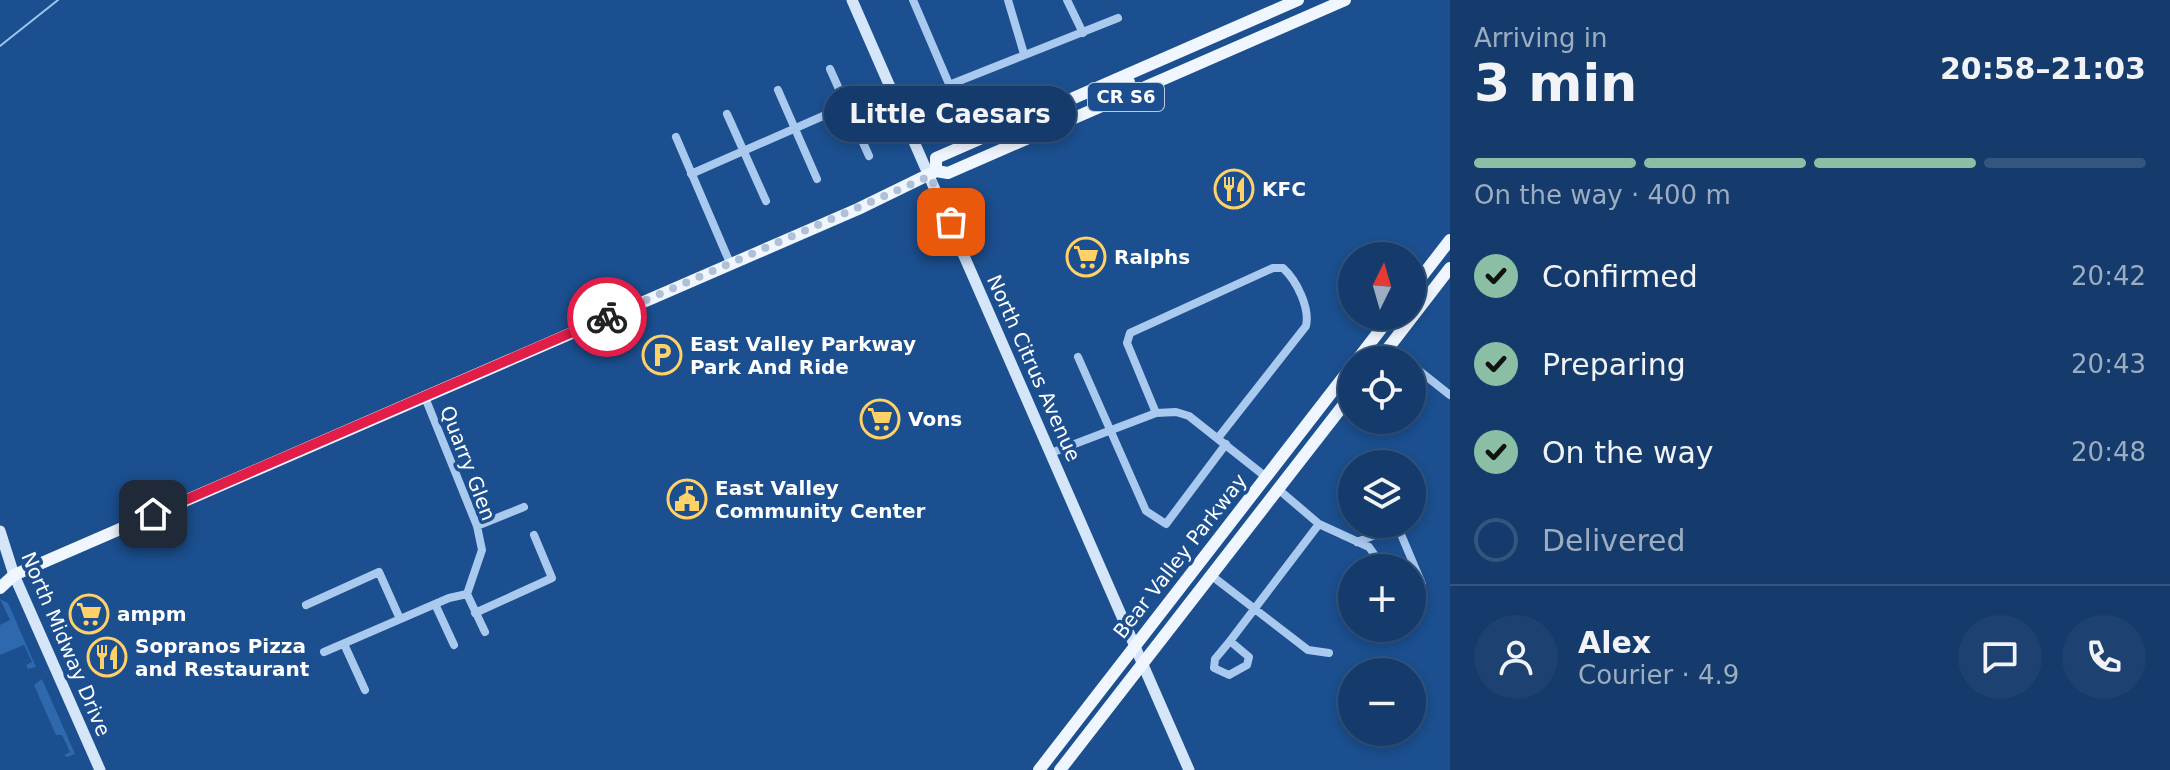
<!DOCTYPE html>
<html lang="en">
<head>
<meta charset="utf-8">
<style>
	:root { --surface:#143b6b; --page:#1d4271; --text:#f1f3f6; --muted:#9dadc1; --line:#33557e; --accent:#8abfa5 }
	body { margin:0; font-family:"DejaVu Sans",sans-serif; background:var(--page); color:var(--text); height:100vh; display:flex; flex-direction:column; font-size:30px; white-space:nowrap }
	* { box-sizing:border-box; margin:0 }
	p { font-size:26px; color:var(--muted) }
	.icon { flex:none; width:44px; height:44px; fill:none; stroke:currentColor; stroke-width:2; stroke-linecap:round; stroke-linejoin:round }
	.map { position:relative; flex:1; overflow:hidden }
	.sheet { display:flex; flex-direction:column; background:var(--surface); width:720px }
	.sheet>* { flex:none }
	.needle { width:52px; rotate:5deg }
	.tools { position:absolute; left:1338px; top:242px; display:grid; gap:16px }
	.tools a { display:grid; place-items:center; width:88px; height:88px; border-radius:50%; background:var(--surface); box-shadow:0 4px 12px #0003,0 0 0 2px var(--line); font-size:40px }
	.pin { position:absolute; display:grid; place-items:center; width:68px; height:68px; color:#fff; margin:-34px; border-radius:16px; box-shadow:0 4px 12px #0006 }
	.courier { position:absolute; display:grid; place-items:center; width:80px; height:80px; margin:-40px; border:6px solid #e11d48; border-radius:50%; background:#fff; color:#222; box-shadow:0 2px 10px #0007 }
	.bubble { position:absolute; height:56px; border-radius:28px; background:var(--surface); box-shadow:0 4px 12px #0003,0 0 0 2px var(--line); font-size:26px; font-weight:800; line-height:56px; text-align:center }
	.summary em { font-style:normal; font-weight:800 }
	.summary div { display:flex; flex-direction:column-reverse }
	.summary { display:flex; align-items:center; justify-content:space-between; height:136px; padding:0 24px }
	h1 { font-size:52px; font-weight:800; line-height:60px }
	.bar { display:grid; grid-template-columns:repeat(4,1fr); gap:12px 8px; align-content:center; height:96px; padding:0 24px }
	.bar i { height:10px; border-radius:6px; background:var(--line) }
	.bar .active { background:var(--accent) }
	.bar p { grid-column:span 4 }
	.line { display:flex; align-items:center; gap:20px; padding:0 24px; border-top:2px solid var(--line) }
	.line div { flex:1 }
	.round { display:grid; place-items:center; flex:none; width:84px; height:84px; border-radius:42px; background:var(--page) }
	ol { padding:0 24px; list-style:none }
	li { display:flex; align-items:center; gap:24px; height:88px }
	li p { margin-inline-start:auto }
	li .icon { padding:8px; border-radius:50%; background:var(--accent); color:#111; stroke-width:4 }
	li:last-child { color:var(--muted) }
	li i { width:44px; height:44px; border:4px solid var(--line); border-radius:50% }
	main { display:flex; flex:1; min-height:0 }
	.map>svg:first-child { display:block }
	.green { fill:#2e69ad }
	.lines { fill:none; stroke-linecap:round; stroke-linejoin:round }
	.stream { stroke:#9cc4f0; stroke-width:2 }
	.street { stroke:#a9c9ee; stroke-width:8 }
	.secondary { stroke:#d6e6fa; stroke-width:11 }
	.primary { stroke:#f0f6ff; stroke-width:12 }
	.done { stroke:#afc1d8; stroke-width:8; stroke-dasharray:0 14.4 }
	.route { stroke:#e11d48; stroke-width:10 }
	.labels { text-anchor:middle; stroke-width:7; stroke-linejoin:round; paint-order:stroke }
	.shield { fill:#1b4f8f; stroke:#bbcadd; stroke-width:2 }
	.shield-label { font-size:18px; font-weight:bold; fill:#fff }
	.poi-label { font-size:20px; font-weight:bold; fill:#fff; stroke:#1b4f8f; text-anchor:start }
	.street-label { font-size:20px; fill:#fff; stroke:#1b4f8f }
</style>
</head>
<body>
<main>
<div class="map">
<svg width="1450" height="770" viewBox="0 0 1450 770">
	<rect width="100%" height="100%" fill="#1b4f8f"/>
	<!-- green -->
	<path class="green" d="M0 599 8 603 36 667 28 669 26 665 32 662 24 645 0 655V625L10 620Z
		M42 679 75 754 67 757 64 755 70 752 62 735H56L34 685Z"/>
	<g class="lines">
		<!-- stream -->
		<path class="stream" d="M0 46 58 0"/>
		<!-- street -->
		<path class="street" d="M913 0 964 119
			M1008 0 1024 54
			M1067 0 1083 33
			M830 69 869 156
			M949 85 1118 18
			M778 90 817 179
			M727 114 766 201
			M676 137 730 263
			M691 174 889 87
			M1389 346 1406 360
			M1078 357 1146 511 1166 524 1226 444
			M1412 365 1450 395
			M424 395 477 526 482 550 467 594
			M1156 413 1127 343 1130 333 1273 268H1283C1297 281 1310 308 1306 326L1218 438
			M1051 453 1156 413 1176 412 1189 416 1266 477
			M1278 489 1319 524 1369 547 1384 568
			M477 526 524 507
			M1357 542 1393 528 1400 532 1422 584 1421 593 1412 599
			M1212 576 1308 650 1329 653
			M467 594 485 632
			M435 604 454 645
			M306 605 379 572 400 619
			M475 613 552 578 534 535
			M1230 641 1319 524
			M1230 641 1249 657 1247 665 1229 675 1214 668 1215 659Z
			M344 644 365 690
			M324 652 449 598 467 594"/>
		<!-- secondary -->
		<path class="secondary" d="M852 0 1189 770
			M0 531 14 575 100 770"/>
		<!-- primary -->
		<path class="primary" d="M1107 106V94L1129 82
			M936 171V158L1298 0
			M1412 289 1450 240
			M1357 360 1391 316
			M1379 360 1450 268
			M0 588 14 575 858 209 936 171 948 173 1345 0
			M1039 770 1352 366
			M1060 770 1352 394"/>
	</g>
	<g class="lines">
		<!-- done -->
		<path class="done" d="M607 317 930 176 951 222"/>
		<!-- route -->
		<path class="route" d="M153 514 607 317"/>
	</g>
	<!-- icons -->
	<defs>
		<g id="restaurant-ring" transform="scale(2)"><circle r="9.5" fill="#1b4f8f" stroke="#ffd166" stroke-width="1.5"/><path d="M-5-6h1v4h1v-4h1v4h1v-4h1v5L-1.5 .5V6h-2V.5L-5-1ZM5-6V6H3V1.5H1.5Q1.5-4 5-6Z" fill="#ffd166"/></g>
		<g id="supermarket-ring" transform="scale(2)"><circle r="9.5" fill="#1b4f8f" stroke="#ffd166" stroke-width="1.5"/><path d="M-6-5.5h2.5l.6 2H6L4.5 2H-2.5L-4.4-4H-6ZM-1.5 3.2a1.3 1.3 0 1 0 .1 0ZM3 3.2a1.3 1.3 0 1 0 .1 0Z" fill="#ffd166"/></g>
		<g id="parking-ring" transform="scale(2)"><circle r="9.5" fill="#1b4f8f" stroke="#ffd166" stroke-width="1.5"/><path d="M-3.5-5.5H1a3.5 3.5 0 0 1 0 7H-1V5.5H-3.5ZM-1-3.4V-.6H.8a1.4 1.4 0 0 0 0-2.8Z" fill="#ffd166"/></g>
		<g id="civic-ring" transform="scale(2)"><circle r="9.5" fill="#1b4f8f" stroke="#ffd166" stroke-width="1.5"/><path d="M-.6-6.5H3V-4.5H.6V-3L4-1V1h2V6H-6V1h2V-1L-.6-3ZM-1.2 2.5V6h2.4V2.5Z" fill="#ffd166"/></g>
	</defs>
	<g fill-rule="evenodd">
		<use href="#restaurant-ring" x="1234" y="189"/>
		<use href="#supermarket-ring" x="1086" y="257"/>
		<use href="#parking-ring" x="662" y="355"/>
		<use href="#supermarket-ring" x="880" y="419"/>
		<use href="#civic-ring" x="687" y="499"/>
		<use href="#supermarket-ring" x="89" y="614"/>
		<use href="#restaurant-ring" x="107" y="657"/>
	</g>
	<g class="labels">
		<!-- shield labels -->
		<rect class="shield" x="1088" y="83" width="76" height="28" rx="6"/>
		<g class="shield-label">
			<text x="1126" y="103">CR S6</text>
		</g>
		<!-- poi labels -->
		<g class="poi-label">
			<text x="1262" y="196">KFC</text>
			<text x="1114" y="264">Ralphs</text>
			<text x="690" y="351">East Valley Parkway<tspan x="690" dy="23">Park And Ride</tspan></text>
			<text x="908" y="426">Vons</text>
			<text x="715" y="495">East Valley<tspan x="715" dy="23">Community Center</tspan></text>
			<text x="117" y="621">ampm</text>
			<text x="135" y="653">Sopranos Pizza<tspan x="135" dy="23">and Restaurant</tspan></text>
		</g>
		<!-- street labels -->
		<g class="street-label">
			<text transform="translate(1034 368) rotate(66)" y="7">North Citrus Avenue</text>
			<text transform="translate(468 463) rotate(69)" y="7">Quarry Glen</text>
			<text transform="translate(1180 556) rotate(-52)" y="7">Bear Valley Parkway</text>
			<text transform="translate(66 644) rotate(67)" y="7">North Midway Drive</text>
		</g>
	</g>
</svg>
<div class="tools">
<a><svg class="needle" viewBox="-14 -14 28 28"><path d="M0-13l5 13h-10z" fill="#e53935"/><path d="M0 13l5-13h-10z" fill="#9dadc1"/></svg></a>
<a><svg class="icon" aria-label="locate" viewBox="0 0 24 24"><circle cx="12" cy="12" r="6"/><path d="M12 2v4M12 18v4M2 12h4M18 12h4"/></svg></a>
<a><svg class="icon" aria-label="layers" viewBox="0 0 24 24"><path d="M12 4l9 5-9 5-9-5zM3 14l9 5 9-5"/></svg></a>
<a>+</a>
<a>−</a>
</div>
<div class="pin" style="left:951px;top:222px;background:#ea580c"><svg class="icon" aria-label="bag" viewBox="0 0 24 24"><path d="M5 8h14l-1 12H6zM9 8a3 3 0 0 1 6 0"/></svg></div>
<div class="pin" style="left:153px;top:514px;background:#1f2937"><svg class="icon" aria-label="home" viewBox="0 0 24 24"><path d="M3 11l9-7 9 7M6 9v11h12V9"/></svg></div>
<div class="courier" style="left:607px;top:317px"><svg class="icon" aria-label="bike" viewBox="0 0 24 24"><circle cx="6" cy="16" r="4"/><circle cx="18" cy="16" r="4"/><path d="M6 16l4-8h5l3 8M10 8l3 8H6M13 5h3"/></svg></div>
<div class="bubble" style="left:824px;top:86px;width:252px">Little Caesars</div>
</div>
<section class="sheet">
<div class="summary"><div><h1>3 min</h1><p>Arriving in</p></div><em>20:58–21:03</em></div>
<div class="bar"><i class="active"></i><i class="active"></i><i class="active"></i><i></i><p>On the way · 400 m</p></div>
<ol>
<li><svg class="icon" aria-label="check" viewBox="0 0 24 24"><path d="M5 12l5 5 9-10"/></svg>Confirmed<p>20:42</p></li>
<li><svg class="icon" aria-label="check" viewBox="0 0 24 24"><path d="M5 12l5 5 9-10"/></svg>Preparing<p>20:43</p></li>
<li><svg class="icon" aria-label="check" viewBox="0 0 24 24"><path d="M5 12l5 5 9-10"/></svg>On the way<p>20:48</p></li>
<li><i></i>Delivered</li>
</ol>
<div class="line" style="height:144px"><a class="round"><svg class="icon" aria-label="person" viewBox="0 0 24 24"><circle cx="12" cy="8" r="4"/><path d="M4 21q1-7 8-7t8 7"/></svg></a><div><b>Alex</b><p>Courier · 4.9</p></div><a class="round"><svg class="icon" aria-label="chat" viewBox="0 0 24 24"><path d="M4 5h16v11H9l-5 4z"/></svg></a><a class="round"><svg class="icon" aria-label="phone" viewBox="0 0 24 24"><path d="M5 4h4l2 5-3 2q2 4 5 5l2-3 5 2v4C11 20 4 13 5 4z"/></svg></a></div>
</section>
</main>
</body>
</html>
